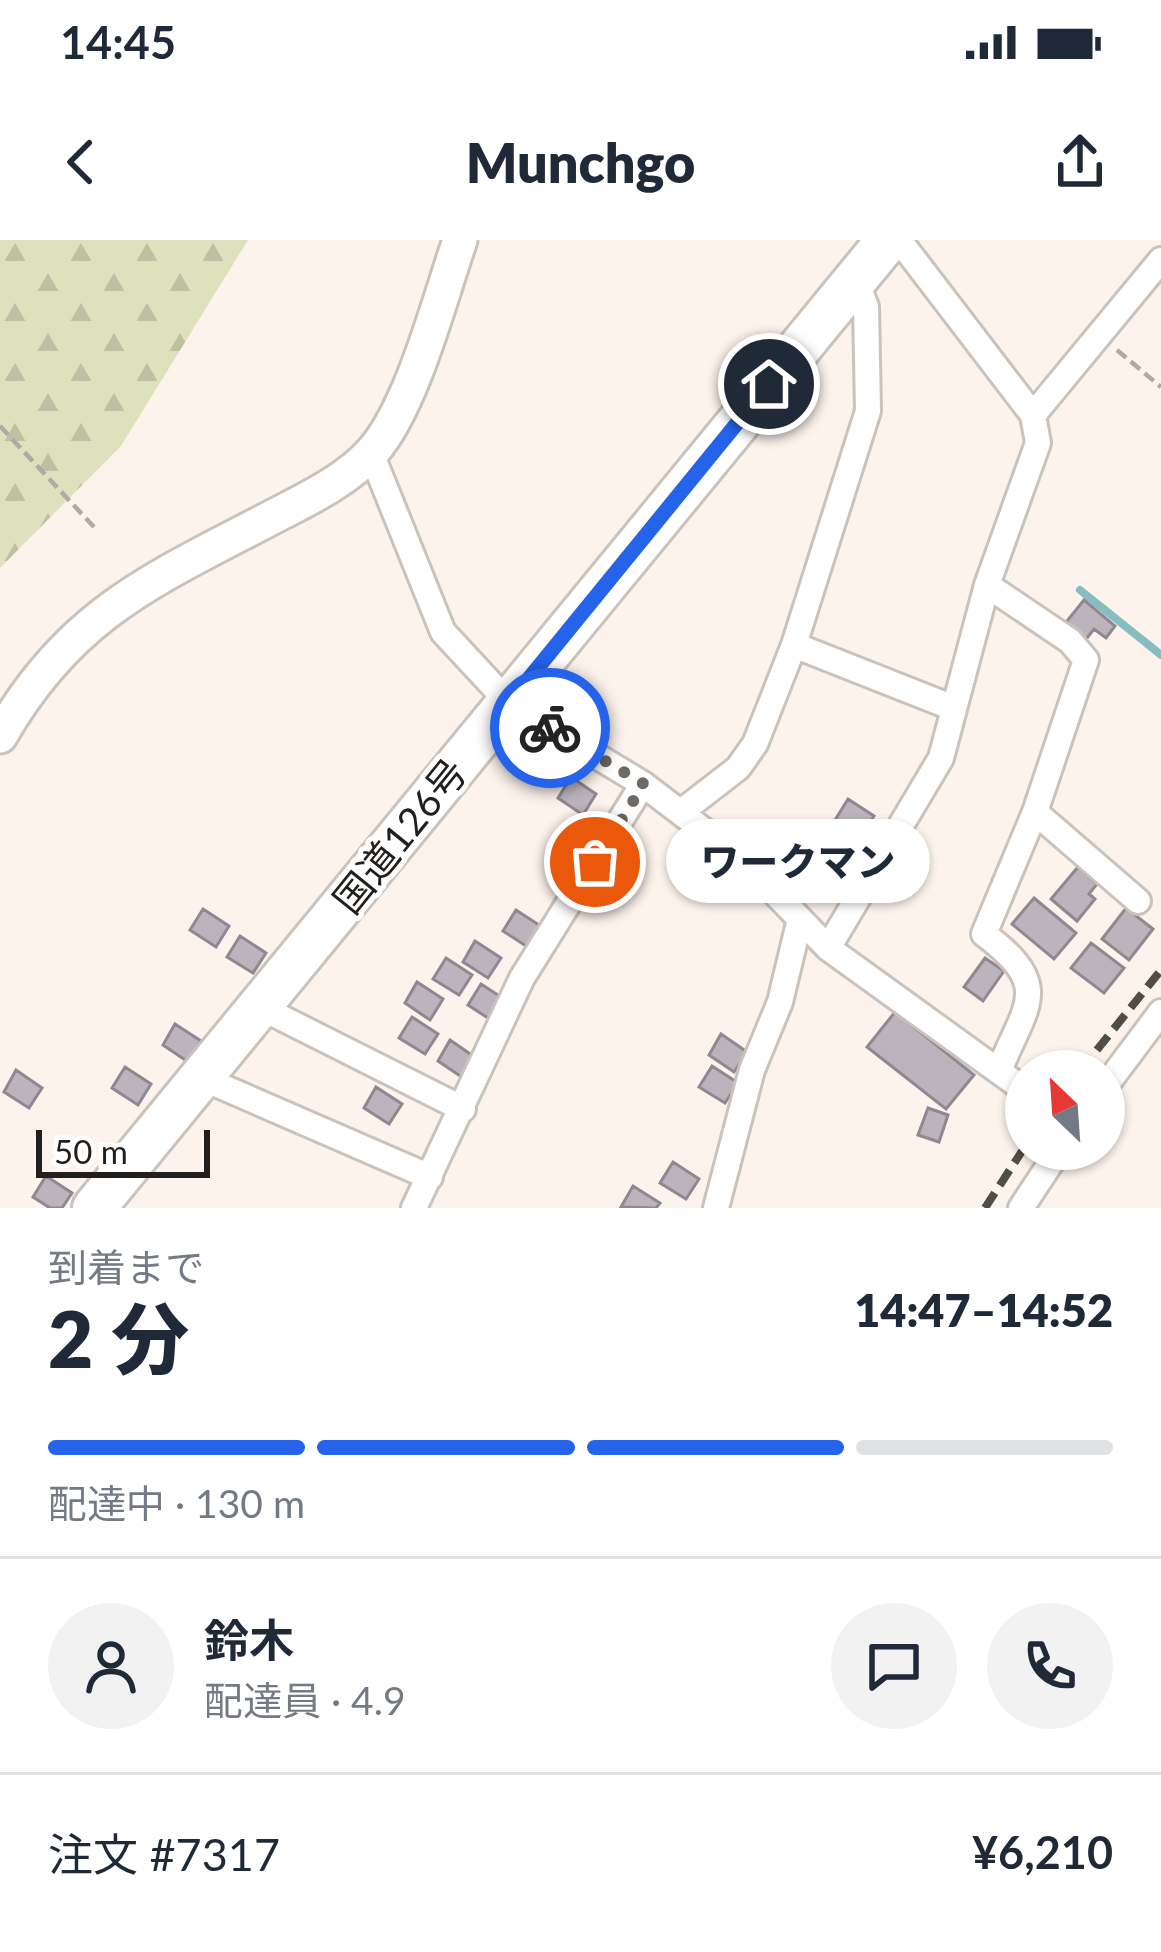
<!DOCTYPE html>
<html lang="ja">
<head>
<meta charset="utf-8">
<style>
	:root { --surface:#fff; --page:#f2f2f3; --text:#1f2937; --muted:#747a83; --line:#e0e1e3; --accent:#2563eb }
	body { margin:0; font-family:Lato,"Noto Sans JP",sans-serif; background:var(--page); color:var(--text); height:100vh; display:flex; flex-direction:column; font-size:45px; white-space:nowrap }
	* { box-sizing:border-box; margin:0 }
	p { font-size:39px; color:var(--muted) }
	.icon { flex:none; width:66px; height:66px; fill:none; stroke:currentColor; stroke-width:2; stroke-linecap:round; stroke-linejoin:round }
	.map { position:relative; height:968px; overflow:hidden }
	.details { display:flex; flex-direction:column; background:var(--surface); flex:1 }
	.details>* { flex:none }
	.needle { width:78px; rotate:335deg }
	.fabs { position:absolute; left:1005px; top:810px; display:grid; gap:24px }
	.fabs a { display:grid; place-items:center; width:120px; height:120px; border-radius:50%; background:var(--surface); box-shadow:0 3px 9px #0004; font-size:60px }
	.scale { position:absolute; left:36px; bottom:30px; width:174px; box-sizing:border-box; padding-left:12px; border:6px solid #211e1b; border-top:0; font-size:33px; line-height:42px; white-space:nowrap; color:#211e1b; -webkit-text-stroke:9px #fff; paint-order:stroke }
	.pin { position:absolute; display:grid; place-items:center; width:102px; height:102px; color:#fff; margin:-51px; border:6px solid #fff; border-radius:50%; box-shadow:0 3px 12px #0007 }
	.courier { position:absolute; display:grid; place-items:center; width:120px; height:120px; margin:-60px; border:9px solid #2563eb; border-radius:50%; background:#fff; color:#222; box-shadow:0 3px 15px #0007 }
	.bubble { position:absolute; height:84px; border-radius:42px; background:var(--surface); box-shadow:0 3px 9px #0004; font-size:39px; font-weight:800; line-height:84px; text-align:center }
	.head em { font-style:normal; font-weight:800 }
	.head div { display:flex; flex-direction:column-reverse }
	.head { display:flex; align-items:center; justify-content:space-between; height:204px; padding:0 48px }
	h1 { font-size:78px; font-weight:800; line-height:90px }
	.bar { display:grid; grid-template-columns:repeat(4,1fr); gap:18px 12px; align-content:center; height:144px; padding:0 48px }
	.bar i { height:15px; border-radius:9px; background:var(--line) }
	.bar .active { background:var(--accent) }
	.bar p { grid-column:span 4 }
	.line { display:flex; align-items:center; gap:30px; padding:0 48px; border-top:3px solid var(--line) }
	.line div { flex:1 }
	.round { display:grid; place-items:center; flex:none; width:126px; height:126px; border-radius:63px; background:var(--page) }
	.status { display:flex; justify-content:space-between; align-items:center; height:84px; padding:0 60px; background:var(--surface); direction:ltr }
	.status svg { height:33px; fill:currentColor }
	header { display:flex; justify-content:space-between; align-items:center; height:156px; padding:0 48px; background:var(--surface); font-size:54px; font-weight:800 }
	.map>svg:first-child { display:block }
	.forest { fill:url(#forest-firs) }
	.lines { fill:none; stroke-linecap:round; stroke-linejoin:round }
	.stream { stroke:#87bdc1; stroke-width:8 }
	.building { fill:#bbb4bc; stroke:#8f8890; stroke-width:3 }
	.minor-casing { stroke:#cbc2bb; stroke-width:30 }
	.tertiary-casing { stroke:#cbc2bb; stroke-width:39 }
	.trunk-casing { stroke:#cbc2bb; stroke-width:48 }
	.path { stroke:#b0a9a4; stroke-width:4.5; stroke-dasharray:12 6; stroke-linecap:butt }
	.minor { stroke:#fff; stroke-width:24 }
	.tertiary { stroke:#fff; stroke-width:33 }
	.trunk { stroke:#fff; stroke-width:42 }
	.rail { stroke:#504c48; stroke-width:8; stroke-dasharray:18 9; stroke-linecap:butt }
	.done { stroke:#6e6964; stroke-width:12; stroke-dasharray:0 21.6 }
	.route { stroke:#2563eb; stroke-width:15 }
	.labels { text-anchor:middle; stroke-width:10; stroke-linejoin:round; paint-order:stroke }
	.street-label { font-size:39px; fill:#211e1b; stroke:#fff }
</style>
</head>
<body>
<div class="status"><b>14:45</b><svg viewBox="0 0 49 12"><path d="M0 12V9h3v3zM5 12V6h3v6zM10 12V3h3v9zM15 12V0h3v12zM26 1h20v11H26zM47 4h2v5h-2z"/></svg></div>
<header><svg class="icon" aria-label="back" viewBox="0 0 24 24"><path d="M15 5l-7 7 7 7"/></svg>Munchgo<svg class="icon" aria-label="share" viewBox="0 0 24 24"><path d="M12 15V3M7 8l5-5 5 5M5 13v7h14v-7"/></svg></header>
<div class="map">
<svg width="1161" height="968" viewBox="0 0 1161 968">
	<defs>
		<pattern id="forest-firs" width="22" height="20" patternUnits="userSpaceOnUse" patternTransform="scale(3)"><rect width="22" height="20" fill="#dde2bc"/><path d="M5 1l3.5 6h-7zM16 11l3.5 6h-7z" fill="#bdc1a1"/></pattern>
	</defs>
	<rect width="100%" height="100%" fill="#fdf3ed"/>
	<!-- forest -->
	<path class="forest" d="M0 0H248L121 206 0 328Z"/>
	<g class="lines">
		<!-- stream -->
		<path class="stream" d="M1080 350 1161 415"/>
	</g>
	<!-- building -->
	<path class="building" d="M1084 360 1115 386 1106 398 1094 389 1083 403 1063 386Z
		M571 537 596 554 583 575 558 558Z
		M848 559 874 576 861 596 835 580Z
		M1078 627 1097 644 1089 654 1095 659 1077 681 1051 659Z
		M1034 658 1076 693 1054 719 1012 684Z
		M1126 668 1153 689 1129 720 1102 699Z
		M203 669 229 686 216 707 190 690Z
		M516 670 542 687 529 708 503 691Z
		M240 696 266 713 253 733 227 717Z
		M475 701 501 718 488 738 463 722Z
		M1091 703 1124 728 1104 753 1071 728Z
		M446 718 472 735 459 755 433 739Z
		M985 718 1004 731 983 761 964 747Z
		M417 742 443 759 430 780 405 763Z
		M481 744 507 761 494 782 468 765Z
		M895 772 974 835 946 869 867 807Z
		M412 777 438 794 425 814 399 798Z
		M175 784 201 801 188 822 163 805Z
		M721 794 747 812 734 832 709 815Z
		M450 800 476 818 463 838 438 821Z
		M712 826 738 843 725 863 699 847Z
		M125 827 151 844 138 865 112 848Z
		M16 830 42 848 29 868 4 852Z
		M376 847 402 864 389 884 364 868Z
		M928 868 948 875 939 902 918 895Z
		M673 922 699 939 686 959 660 943Z
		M46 936 72 953 62 968H50L33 957Z
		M633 946 660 963 656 968 621 967Z"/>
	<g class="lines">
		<!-- minor casing -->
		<g class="minor-casing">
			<path id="minor" d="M1033 175 1161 20
				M371 213 443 392 509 463 643 544 745 622 828 708 1026 851
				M987 345 1070 401 1086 420 1035 572 984 694C1055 747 1025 765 999 831
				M794 405 951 467
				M681 572 738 528 755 504 794 405 868 171 866 67 855 37
				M1035 572 1138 661
				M828 708 941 518 987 345 1038 203 1033 175 899 0
				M260 767 463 869
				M202 838 430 937
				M1104 848 1161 772
				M414 968 522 738 643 544
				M716 968 752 830 780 762 799 683
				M1021 968 1060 909"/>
		</g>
		<!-- tertiary casing -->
		<g class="tertiary-casing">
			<path id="tertiary" d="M0 496C69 376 148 342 265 281 301 262 346 242 373 211 412 167 440 58 460 0"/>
		</g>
		<!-- trunk casing -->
		<g class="trunk-casing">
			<path id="trunk" d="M94 968 888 0"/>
		</g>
		<!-- path -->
		<path class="path" d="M1117 110 1161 147
			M0 186 94 287"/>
		<!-- minor -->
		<use href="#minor" class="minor"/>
		<!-- tertiary -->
		<use href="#tertiary" class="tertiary"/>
		<!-- trunk -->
		<use href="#trunk" class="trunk"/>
		<!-- rail -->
		<path class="rail" d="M1080 831 1161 730
			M985 968 1026 905"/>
	</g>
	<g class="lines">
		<!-- done -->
		<path class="done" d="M550 488 644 544 595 622"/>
		<!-- route -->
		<path class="route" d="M550 488 509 463 769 144"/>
	</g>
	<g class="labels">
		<!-- street labels -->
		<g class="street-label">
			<text transform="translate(400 596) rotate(-51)" y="14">国道126号</text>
		</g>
	</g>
</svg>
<div class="fabs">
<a><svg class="needle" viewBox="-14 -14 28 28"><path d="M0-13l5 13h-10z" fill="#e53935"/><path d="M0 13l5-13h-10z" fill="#747a83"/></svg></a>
</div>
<div class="scale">50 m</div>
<div class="pin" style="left:595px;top:622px;background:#ea580c"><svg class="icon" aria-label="bag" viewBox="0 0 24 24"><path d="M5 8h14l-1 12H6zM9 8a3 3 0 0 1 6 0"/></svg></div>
<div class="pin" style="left:769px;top:144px;background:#1f2937"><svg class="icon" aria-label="home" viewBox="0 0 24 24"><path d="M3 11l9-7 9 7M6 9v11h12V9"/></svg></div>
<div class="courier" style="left:550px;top:488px"><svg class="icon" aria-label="bike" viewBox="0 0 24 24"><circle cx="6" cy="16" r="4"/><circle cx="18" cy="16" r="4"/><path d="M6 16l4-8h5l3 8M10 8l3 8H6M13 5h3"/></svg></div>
<div class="bubble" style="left:666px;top:579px;width:264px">ワークマン</div>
</div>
<section class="details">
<div class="head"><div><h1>2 分</h1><p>到着まで</p></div><em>14:47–14:52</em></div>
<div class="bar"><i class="active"></i><i class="active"></i><i class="active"></i><i></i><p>配達中 · 130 m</p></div>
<div class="line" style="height:216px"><a class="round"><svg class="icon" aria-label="person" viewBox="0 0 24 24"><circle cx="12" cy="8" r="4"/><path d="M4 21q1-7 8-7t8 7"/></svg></a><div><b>鈴木</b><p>配達員 · 4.9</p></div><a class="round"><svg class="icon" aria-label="chat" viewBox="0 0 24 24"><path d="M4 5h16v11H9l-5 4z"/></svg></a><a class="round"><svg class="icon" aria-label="phone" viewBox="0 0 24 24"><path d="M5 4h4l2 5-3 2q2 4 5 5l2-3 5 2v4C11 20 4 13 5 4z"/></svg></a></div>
<div class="line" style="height:156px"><div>注文 #7317</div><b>¥6,210</b></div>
</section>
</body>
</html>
